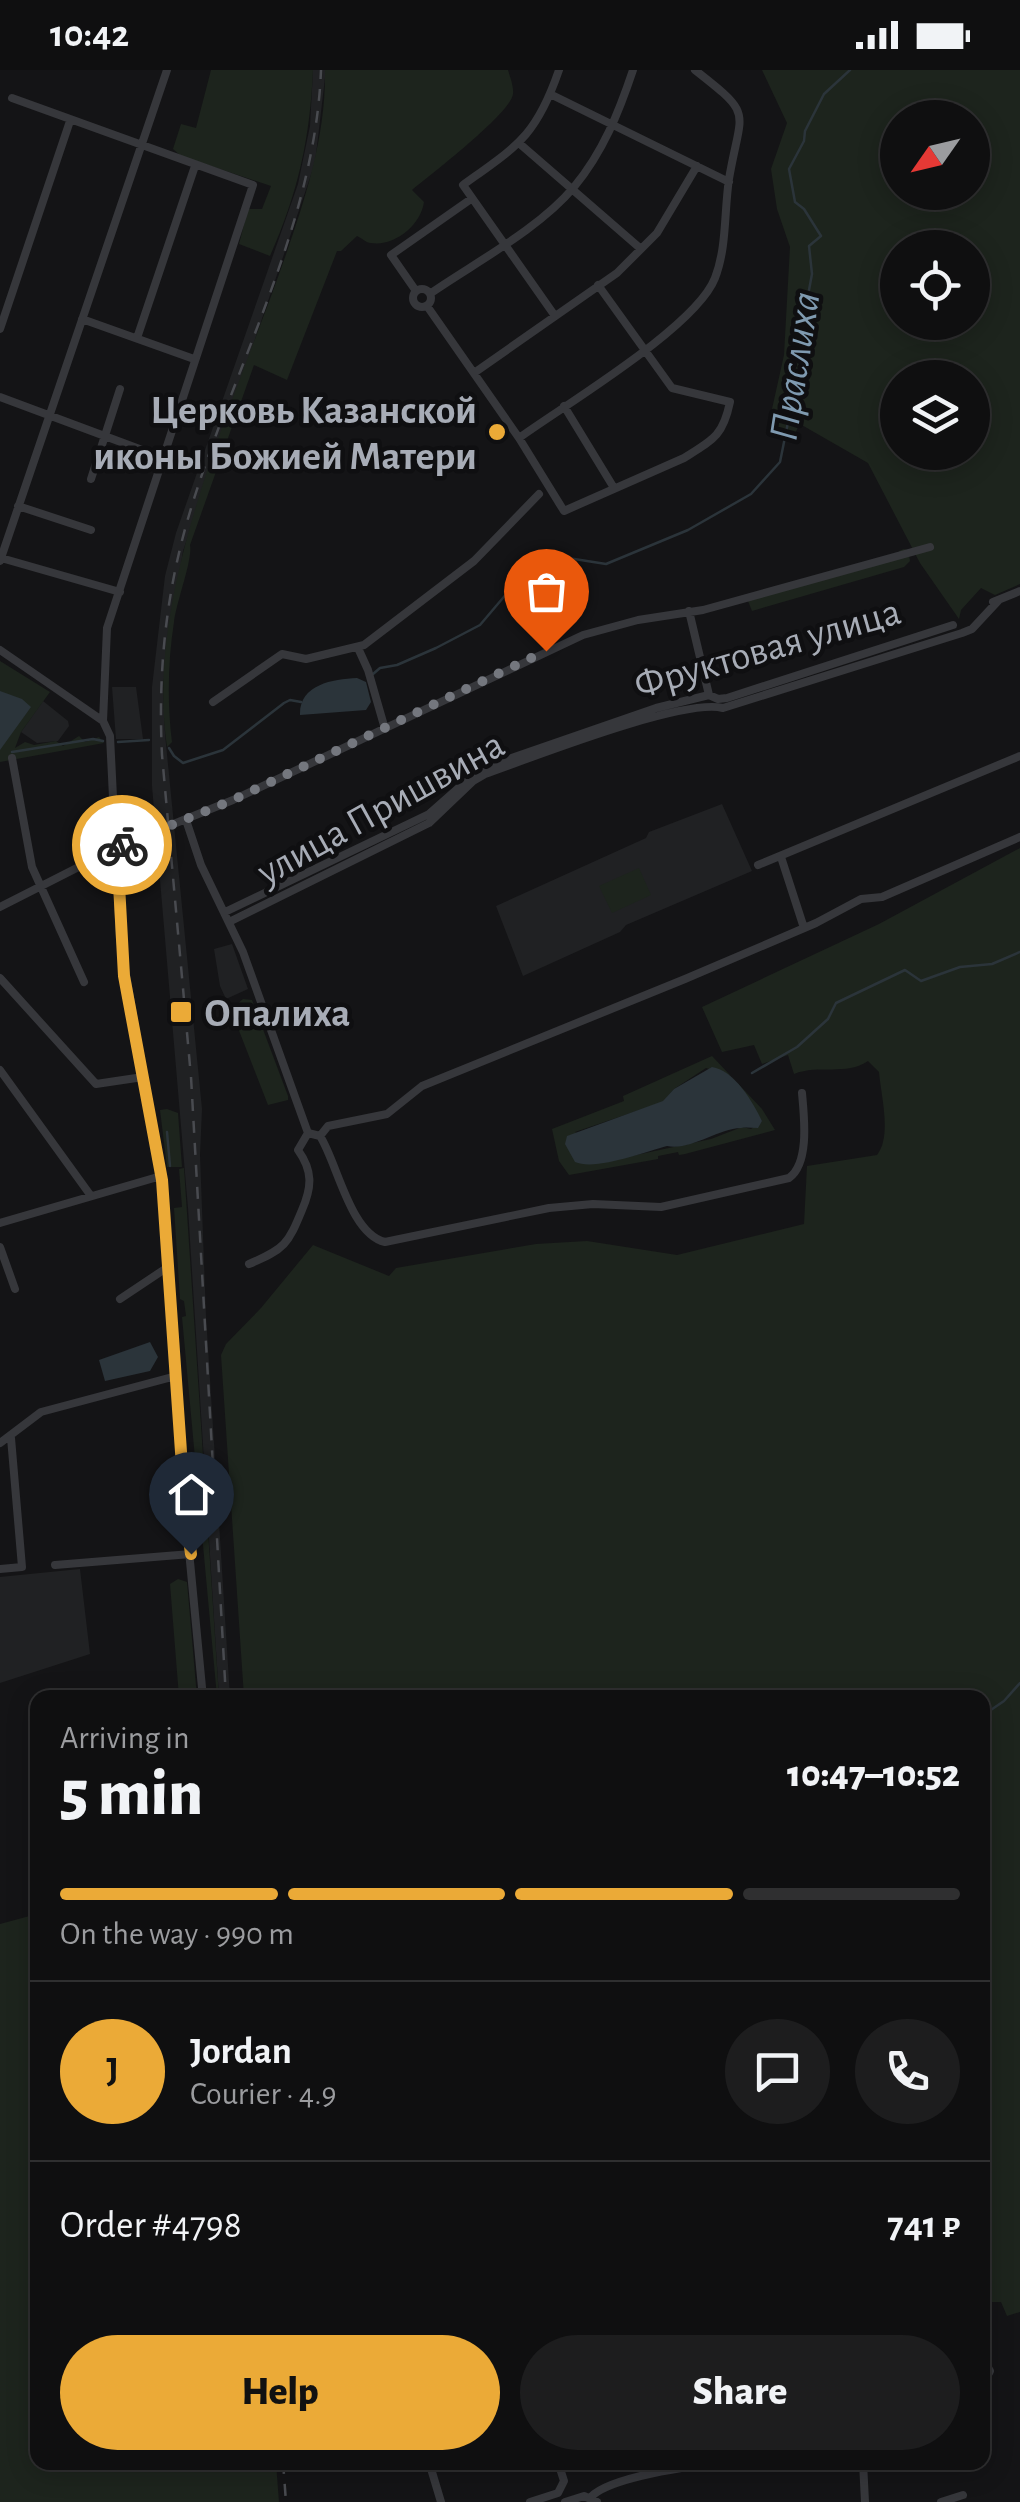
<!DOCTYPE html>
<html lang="en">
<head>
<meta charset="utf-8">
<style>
	:root { --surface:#0f0f10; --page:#1d1d1e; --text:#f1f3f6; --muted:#9b9c9f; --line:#2f2f30; --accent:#ebaa37 }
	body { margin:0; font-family:"Alegreya Sans",sans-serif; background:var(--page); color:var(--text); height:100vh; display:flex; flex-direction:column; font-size:38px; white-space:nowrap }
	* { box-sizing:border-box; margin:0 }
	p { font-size:32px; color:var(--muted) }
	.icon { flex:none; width:55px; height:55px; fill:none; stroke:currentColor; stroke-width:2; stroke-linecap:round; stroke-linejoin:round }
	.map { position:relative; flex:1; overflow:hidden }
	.details { position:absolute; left:30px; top:1620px; width:960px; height:780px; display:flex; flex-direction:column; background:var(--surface); border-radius:20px; box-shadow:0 5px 25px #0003,0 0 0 2px var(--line) }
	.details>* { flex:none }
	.needle { width:65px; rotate:236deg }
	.tools { position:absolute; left:880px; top:30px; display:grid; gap:20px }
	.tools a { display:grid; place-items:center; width:110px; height:110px; border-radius:50%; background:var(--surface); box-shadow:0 5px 25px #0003,0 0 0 2px var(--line); font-size:50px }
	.pin { position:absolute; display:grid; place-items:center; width:85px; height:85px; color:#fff; margin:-102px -42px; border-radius:50% 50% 50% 0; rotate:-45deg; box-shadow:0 0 10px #0007 }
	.pin .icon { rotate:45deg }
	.courier { position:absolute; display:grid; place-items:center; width:100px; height:100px; margin:-50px; border:8px solid #ebaa37; border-radius:50%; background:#fff; color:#222; box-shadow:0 2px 12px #0007 }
	.head em { font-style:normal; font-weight:800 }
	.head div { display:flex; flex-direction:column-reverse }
	.head { display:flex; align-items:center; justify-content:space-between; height:170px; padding:0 30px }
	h1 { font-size:65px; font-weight:800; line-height:75px }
	.bar { display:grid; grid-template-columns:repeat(4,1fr); gap:15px 10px; align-content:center; height:120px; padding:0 30px }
	.bar i { height:12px; border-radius:8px; background:var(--line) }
	.bar .active { background:var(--accent) }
	.bar p { grid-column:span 4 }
	.line { display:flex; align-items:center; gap:25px; padding:0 30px; border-top:2px solid var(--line) }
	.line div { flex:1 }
	.round { display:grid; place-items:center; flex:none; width:105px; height:105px; border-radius:52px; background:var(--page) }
	.action { display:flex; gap:20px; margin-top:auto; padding:20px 30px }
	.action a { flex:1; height:115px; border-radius:60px; background:var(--accent); color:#111; font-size:40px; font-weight:800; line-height:115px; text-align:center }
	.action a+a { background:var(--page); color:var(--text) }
	.status { display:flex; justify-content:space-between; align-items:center; height:70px; padding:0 50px; background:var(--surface); direction:ltr }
	.status svg { height:28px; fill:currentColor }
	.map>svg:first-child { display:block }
	.built { fill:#202123 }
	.green { fill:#1d241d; fill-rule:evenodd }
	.water { fill:#2b343a }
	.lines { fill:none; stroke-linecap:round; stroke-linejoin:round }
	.stream { stroke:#2b343a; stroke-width:2.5 }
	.minor { stroke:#36373b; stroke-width:8 }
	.rail { stroke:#494b50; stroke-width:2.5; stroke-dasharray:12 10; stroke-linecap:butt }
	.done { stroke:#74777e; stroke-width:10; stroke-dasharray:0 18 }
	.route { stroke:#ebaa37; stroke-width:12 }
	.poi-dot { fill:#ebaa37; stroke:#0f0f11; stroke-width:4 }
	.labels { text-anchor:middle; stroke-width:9; stroke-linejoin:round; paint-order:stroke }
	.poi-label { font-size:40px; font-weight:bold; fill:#a7acb6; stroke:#0f0f11; text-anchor:end }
	.street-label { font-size:40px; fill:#a7acb6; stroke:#0f0f11 }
	.water-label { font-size:42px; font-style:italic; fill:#7f9ab0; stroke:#0f0f11 }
</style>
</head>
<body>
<div class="status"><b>10:42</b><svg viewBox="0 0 49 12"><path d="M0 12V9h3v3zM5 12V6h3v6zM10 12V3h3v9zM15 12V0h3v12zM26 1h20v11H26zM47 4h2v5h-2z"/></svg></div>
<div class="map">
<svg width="1020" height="2432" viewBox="0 0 1020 2432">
	<rect width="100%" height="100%" fill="#141416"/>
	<!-- built -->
	<path class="built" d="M313 0H325V8L315 93 183 481 163 615 165 664 202 1039 200 1085 206 1246 230 1627H219L188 1138 152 716V617L165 506 176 463 298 114 310 56Z
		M112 617H136L143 669H116Z
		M43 631 68 651 69 656 58 671 37 673 21 662Z
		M722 734 752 801 626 855 620 862 523 906 496 836 646 768 649 762Z
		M232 874 248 919 226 929 220 916 214 879Z
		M80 1499 90 1584 0 1613V1507Z"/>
	<!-- green -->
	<path class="green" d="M211 0H313C310 69 298 123 270 186L239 174 247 143 249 139H262L271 116 181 86 173 79 181 54 196 58Z
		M325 0H508C510 7 514 17 513 24 511 43 430 105 412 120L424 132C421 155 394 177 371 173 366 173 362 168 357 166L341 181H337L287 310 254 295 190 475C193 489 176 533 174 552 168 590 167 633 172 672L167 677C144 523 233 336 283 193 305 130 326 67 325 0Z
		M762 0H1020V514L995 525 981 518 961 540 959 549 920 493 868 393 800 354 793 367 777 356 772 339 784 285 790 177 777 139 771 99 787 53ZM898 48H972V122H898ZM898 178H972V252H898ZM898 308H972V382H898Z
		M904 479 908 480 910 491 904 497 752 541 748 531 753 529 899 487V481Z
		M0 591 50 622 21 662 15 678 25 672 34 675 56 671 63 676 79 666 85 672 99 667 104 673 0 692Z
		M1020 778V2242L1007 2246 1001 2232H990L982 2221V1628L244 1627 221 1285 226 1274 261 1238 313 1175 389 1206 396 1198 536 1174 587 1171 677 1185 804 1154 807 1096 877 1085C892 1066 881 1026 879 1002L868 991C846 1006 819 994 794 1004L788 985 762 994 754 975 722 982 702 937 879 854Z
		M639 798 651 825 612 843 599 816Z
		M243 929 252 930 288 1026V1030L268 1035 238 958H229L228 942Z
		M712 986 762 1039 775 1060 685 1084 679 1085 678 1082 658 1086V1089L569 1105 559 1091 552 1059 624 1031 623 1026ZM706 998 731 1006 762 1051 751 1059 742 1057 711 1069 622 1088 575 1062 663 1032 674 1019Z
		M167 1039 178 1043 182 1097H167L160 1040Z
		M184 1098 219 1627H217L182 1247 186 1246 184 1231 180 1229 174 1138 182 1137 179 1099Z
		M178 1509 187 1512 197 1627H179L170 1514Z
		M37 1844 38 2392 276 2393 279 2432H0V1854Z"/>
	<!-- water -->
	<path class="water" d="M357 608 366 612 371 632 366 640 300 645C299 615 332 609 357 608Z
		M0 621 22 629 31 637 0 680Z
		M712 997C734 1000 753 1032 762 1051L758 1058C752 1058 746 1057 741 1058 717 1059 690 1081 667 1076 644 1082 596 1101 575 1092L565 1074 567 1066 663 1031 674 1019Z
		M150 1272 158 1287 150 1301 105 1311 99 1290Z"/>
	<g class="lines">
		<!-- stream -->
		<path class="stream" d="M373 604 380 598 397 595 436 578 480 555 525 502 568 488 606 494 688 460 751 424 780 392 804 273 801 270 808 255 806 236 812 204 809 176 821 166 804 139 795 132 789 99 804 71 805 61 824 24 850 0
			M118 672 149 670
			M169 678 174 686 183 693 223 680 284 633 290 630 301 632
			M12 682 93 669 103 671
			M752 1003 797 977 828 949 836 933 905 900 921 911 960 897 992 894 1020 882
			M167 1062 170 1096
			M982 1646 1004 1631 1020 1613"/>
		<!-- minor -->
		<path class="minor" d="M550 24 729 112
			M12 28 253 115 107 558 103 651 110 666 120 870 161 1106 185 1439 203 1628
			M520 74 641 179
			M413 228a9 9 0 1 1 18 0a9 9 0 1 1-18 0Z
			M416 221 391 185 471 129
			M431 223C476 192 539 159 574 117 603 82 619 42 633 0
			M427 236 519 368 564 441 684 388C713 370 723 366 730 332L672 318 598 215
			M555 246 463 115C517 76 536 67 559 0
			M82 249 194 289
			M0 259 70 51
			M137 268 195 96
			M474 303 617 203 657 163 697 96
			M0 327 161 387
			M564 336 614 418
			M519 368C566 334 696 257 715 208 727 177 724 142 729 109 741 38 755 47 695 0
			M91 409 120 319
			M18 436 91 460
			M1 488 120 522
			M0 491 167 0
			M993 532 1020 521
			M689 541 709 625
			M358 578 368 600 385 659
			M0 580 103 651
			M213 632 282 584 306 589 364 575 474 491 539 424
			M12 688 32 797 84 912
			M186 750 201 795 243 882 308 1063 320 1066 328 1056 387 1044 422 1016 685 909 816 853 861 829 882 827 1020 767
			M781 787 804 858
			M758 795 1020 686
			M0 837 124 774 233 730 583 565 638 550 703 540 930 477
			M225 842 429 744 480 699 656 638 709 625 718 629 727 628 953 555
			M229 852 429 753 473 711 485 704C531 688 682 628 723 638L962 563 972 559 998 531
			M0 908 96 1014 143 1007
			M0 1000 91 1126
			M320 1066C337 1092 350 1164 385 1172L549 1138 593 1134 661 1137 789 1108C810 1093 804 1046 802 1023
			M0 1153 161 1106
			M0 1177 15 1219
			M249 1194C285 1179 288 1174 302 1140 312 1117 313 1101 298 1080L308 1063
			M120 1229 168 1197
			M0 1373 41 1342 176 1306
			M55 1495 191 1484
			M0 1499 22 1497 11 1368
			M982 2287 990 2301 982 2316
			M429 2392 441 2432
			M863 2392 865 2432
			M591 2427C609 2407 691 2396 721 2392
			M530 2432 558 2423 564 2411 558 2392
			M565 2432 584 2426 597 2432
			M941 2432 963 2425"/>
		<!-- rail -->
		<path class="rail" d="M190 996 162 685C158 606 165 529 187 452 230 302 315 158 321 0
			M191 1007 226 1628
			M283 2392 286 2432"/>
	</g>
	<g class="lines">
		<!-- done -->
		<path class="done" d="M122 775 233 730 546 581"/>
		<!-- route -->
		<path class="route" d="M122 775 117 778 124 906 162 1110 185 1439 191 1484"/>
	</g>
	<!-- markers -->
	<g class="poi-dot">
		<circle cx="497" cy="362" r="10"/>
		<rect x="169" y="930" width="24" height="24" rx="5"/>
	</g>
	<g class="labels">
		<!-- poi labels -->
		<g class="poi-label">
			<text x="477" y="353">Церковь Казанской<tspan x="477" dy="46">иконы Божией Матери</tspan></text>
			<text x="204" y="956" text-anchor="start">Опалиха</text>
		</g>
		<!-- street labels -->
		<g class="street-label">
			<text transform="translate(767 577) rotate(-16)" y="14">Фруктовая улица</text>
			<text transform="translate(380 737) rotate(-29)" y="14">улица Пришвина</text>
		</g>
		<!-- water labels -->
		<g class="water-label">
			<text transform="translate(793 296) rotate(-81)" y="15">Праслиха</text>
		</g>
	</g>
</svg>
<div class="tools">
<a><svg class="needle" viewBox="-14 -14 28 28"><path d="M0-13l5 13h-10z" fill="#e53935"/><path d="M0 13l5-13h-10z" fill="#9b9c9f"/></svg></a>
<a><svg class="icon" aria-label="locate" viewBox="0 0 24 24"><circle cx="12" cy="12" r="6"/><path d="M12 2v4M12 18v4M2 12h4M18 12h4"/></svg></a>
<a><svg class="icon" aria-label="layers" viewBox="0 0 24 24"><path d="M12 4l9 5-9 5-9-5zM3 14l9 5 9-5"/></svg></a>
</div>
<div class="pin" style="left:546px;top:581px;background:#ea580c"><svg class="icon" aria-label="bag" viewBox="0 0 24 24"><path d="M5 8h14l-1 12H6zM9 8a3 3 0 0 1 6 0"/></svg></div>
<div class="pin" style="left:191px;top:1484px;background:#1f2937"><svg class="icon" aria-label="home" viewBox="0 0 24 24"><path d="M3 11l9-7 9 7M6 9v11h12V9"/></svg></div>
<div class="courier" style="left:122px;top:775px"><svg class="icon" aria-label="bike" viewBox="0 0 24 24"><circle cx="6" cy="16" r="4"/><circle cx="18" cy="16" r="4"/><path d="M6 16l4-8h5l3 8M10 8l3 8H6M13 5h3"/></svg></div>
<section class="details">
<div class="head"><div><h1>5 min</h1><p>Arriving in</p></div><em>10:47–10:52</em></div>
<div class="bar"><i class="active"></i><i class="active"></i><i class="active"></i><i></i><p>On the way · 990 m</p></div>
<div class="line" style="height:180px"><b class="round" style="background:var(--accent);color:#111">J</b><div><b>Jordan</b><p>Courier · 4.9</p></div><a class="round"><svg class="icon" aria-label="chat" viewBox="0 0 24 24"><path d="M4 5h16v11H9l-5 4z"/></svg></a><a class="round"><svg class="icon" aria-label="phone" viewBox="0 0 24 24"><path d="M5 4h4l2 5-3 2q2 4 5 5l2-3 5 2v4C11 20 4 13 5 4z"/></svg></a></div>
<div class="line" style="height:130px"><div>Order #4798</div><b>741 ₽</b></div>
<div class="action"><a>Help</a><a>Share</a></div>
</section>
</div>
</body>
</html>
